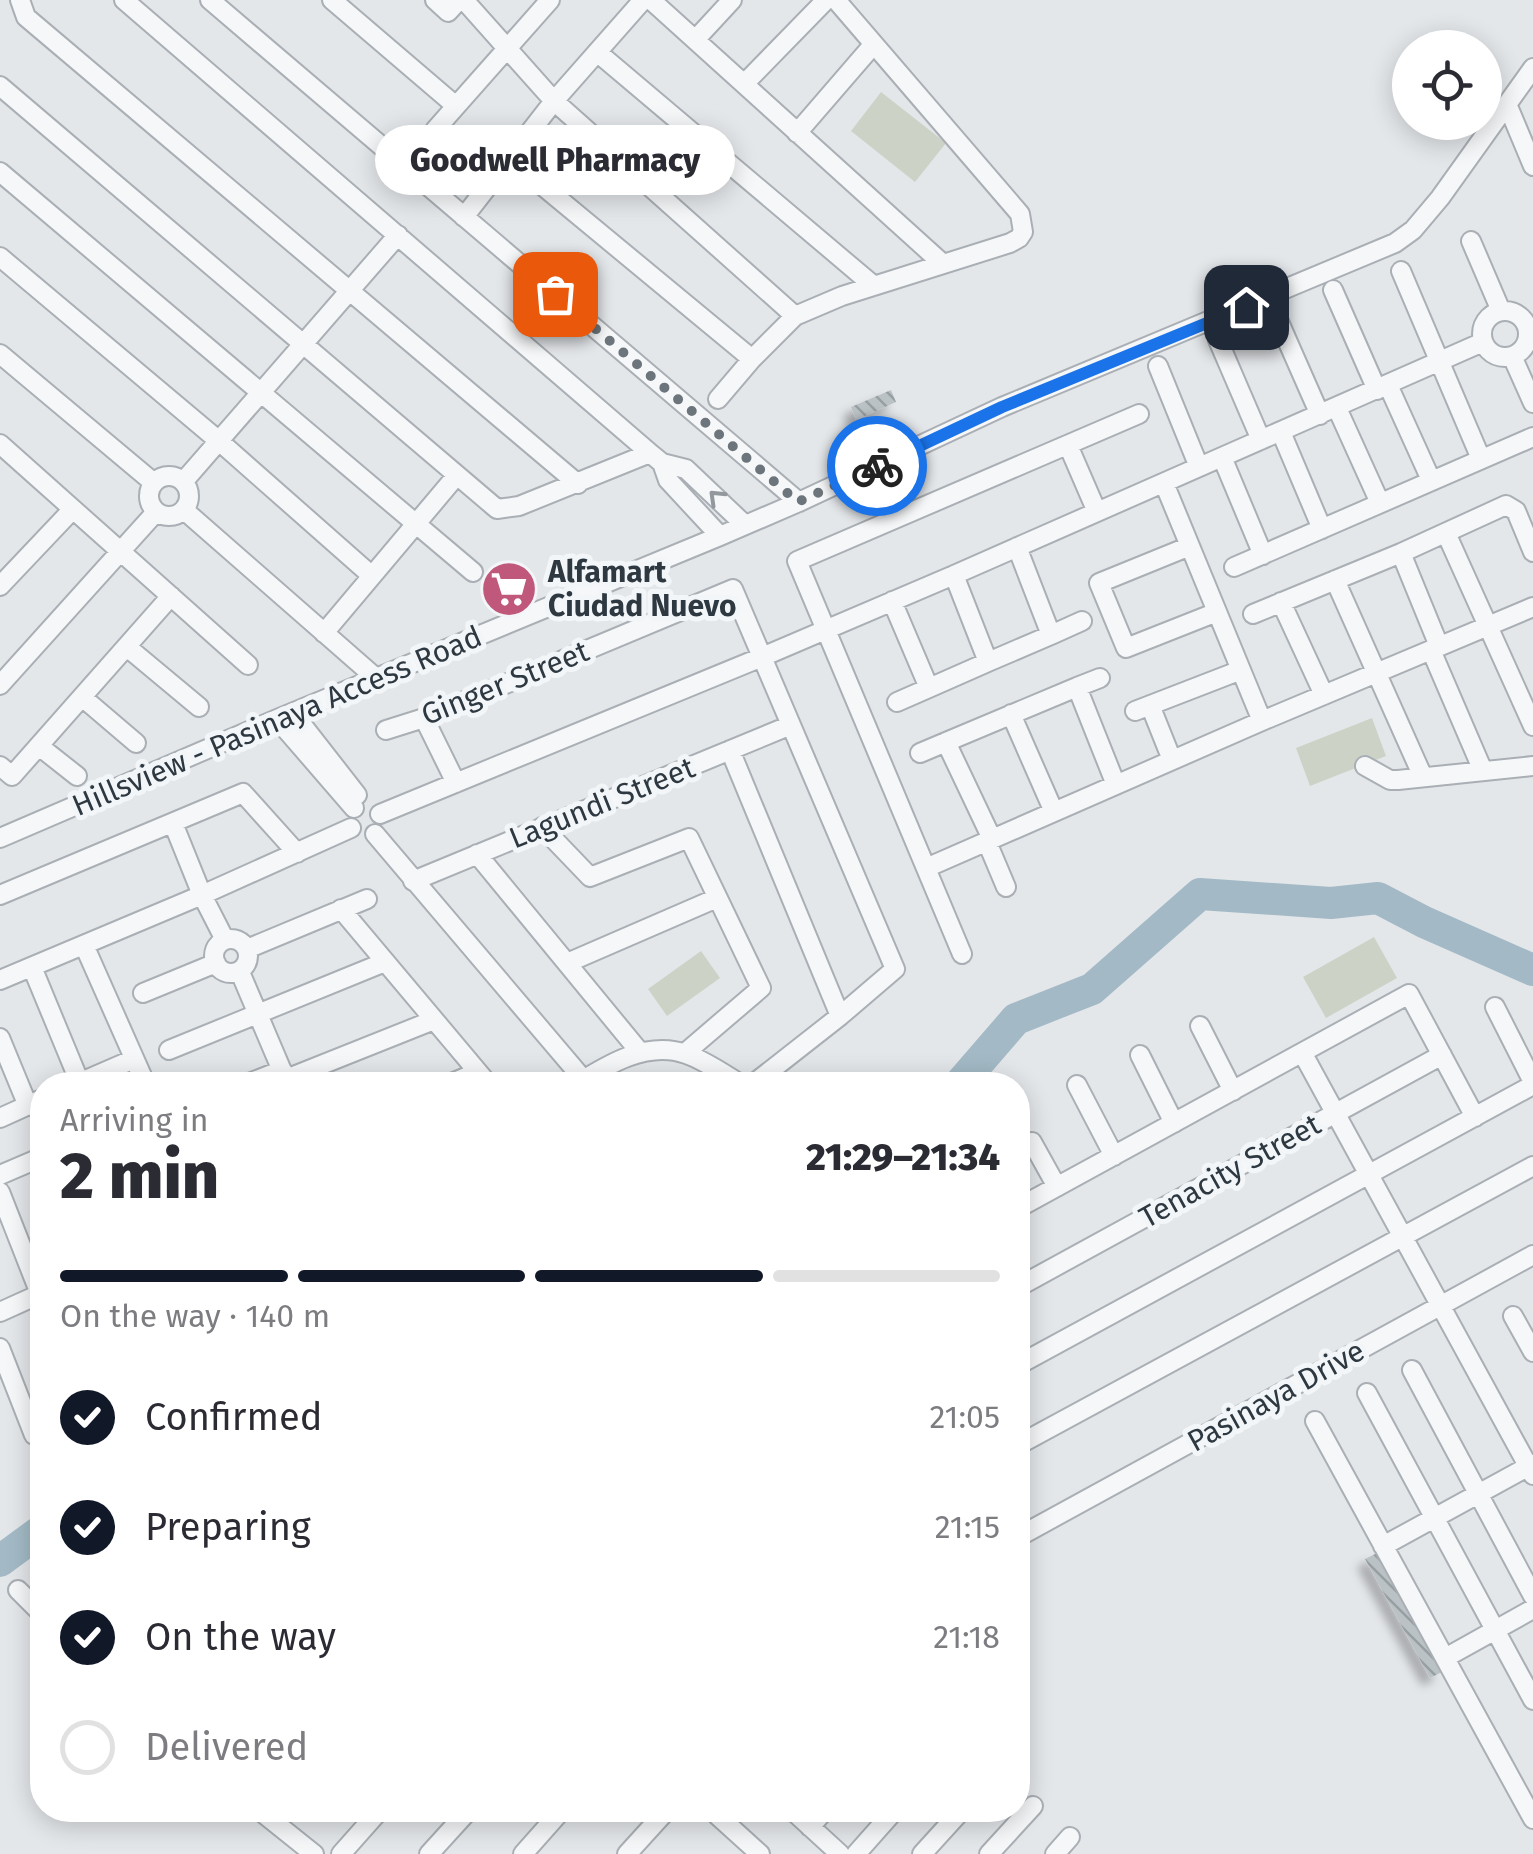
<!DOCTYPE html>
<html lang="en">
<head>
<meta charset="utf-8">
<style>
	:root { --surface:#fff; --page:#f2f2f3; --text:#2b2b33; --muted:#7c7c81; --line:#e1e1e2; --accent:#111827 }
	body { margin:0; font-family:"Fira Sans",sans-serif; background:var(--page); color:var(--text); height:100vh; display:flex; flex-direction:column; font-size:38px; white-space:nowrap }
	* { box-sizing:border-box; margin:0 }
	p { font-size:32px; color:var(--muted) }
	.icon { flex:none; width:55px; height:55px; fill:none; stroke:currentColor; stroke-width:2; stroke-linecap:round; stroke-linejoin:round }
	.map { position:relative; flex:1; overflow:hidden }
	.details { position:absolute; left:30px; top:1072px; width:1000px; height:750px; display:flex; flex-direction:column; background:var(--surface); border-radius:40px; box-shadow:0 5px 25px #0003 }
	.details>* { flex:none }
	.controls { position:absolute; left:1392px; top:30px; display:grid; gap:20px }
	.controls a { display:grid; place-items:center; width:110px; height:110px; border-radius:50%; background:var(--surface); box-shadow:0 5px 25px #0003; font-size:50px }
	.pin { position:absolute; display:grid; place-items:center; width:85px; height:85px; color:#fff; margin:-42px; border-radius:20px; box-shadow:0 5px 15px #0006 }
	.courier { position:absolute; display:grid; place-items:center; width:100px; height:100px; margin:-50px; border:8px solid #1a73e8; border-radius:50%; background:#fff; color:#222; box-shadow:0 2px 12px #0007 }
	.bubble { position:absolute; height:70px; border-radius:35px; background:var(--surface); box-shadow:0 5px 25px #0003; font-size:32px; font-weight:800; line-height:70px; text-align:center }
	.headline em { font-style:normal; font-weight:800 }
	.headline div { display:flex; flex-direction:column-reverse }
	.headline { display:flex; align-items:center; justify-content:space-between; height:170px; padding:0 30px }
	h1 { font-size:65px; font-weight:800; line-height:75px }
	.bar { display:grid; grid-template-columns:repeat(4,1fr); gap:15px 10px; align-content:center; height:120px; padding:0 30px }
	.bar i { height:12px; border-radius:8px; background:var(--line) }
	.bar .selected { background:var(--accent) }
	.bar p { grid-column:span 4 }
	ol { padding:0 30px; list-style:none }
	li { display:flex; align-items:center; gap:30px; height:110px }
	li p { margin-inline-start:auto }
	li .icon { padding:10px; border-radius:50%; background:var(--accent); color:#fff; stroke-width:4 }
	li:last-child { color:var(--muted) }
	li i { width:55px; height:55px; border:5px solid var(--line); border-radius:50% }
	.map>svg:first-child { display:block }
	.pitch { fill:#ccd3c6 }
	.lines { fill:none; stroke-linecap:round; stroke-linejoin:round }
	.river { stroke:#a3bac6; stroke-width:32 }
	.building { fill:url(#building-back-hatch); filter:url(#shadow) }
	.minor-casing { stroke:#a9afb4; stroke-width:22 }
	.minor { stroke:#f6f7f9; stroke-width:18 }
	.oneway { stroke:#92989d }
	.done { stroke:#6d757c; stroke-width:10; stroke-dasharray:0 18 }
	.route { stroke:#1a73e8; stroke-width:12 }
	.labels { text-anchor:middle; stroke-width:10; stroke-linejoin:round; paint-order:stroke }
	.poi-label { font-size:30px; font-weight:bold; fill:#2d3841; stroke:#f3f6f8; text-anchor:start }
	.street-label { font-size:30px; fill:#2d3841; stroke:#f3f6f8 }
</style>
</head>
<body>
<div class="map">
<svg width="1533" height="1854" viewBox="0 0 1533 1854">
	<defs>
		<pattern id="building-back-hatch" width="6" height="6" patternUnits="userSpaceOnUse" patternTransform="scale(2.5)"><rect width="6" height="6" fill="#bbc2c6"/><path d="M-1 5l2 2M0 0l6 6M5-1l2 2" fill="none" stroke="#989fa2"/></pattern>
		<filter id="shadow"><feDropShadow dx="-8" dy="8" stdDeviation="5" flood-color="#0004"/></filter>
	</defs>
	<rect width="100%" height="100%" fill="#e4e7ea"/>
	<!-- pitch -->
	<path class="pitch" d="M881 92 946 143 915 182 851 131Z
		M1372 718 1386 756 1310 786 1296 748Z
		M1374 937 1397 978 1326 1018 1303 977Z
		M701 951 720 978 667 1016 648 989Z"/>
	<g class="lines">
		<!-- river -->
		<path class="river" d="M959 1085 1016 1019 1092 989 1200 894 1331 903 1378 898 1424 922 1533 970
			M0 1561 42 1530"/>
	</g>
	<!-- building -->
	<path class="building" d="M891 390 896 402 856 420 851 407Z
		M1377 1553 1442 1672 1430 1678 1365 1559Z"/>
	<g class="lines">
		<!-- minor casing -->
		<g class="minor-casing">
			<path id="minor" d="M20 0 26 17 578 484
				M124 0 650 453 662 463 686 469 745 525
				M210 0 799 502
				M332 0 456 106
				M435 0 448 12 459 0
				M464 0 554 101 795 316
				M651 0 943 264
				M695 40 732 0
				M597 52 874 286
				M744 84 826 0
				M0 86 497 509 519 506 650 453
				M1507 104 1533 166
				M435 130 550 0
				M797 133 873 45
				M509 158 752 359
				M0 172 473 572
				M464 217 554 101 643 0
				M1471 241 1501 311
				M0 257 219 441 372 576
				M1401 271 1481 459
				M1333 290 1377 390
				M1482 334a23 23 0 1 1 46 0a23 23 0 1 1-46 0Z
				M1276 315 1320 415
				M1218 340 1261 440
				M0 354 154 483
				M1512 356 1533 403
				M1158 366 1199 467
				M1388 385 1431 480
				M718 399 752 359 795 316 842 296 1010 243 1019 238 1023 232 1020 214 836 0
				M1337 408 1380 503
				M1281 432 1322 529
				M0 444 248 665
				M1068 445 1097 512
				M1222 457 1263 555
				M662 463 668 480 720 536
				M149 496a20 20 0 1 1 40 0a20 20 0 1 1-40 0Z
				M183 482 398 235
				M1164 483 1262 721
				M184 510 376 678
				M1446 533 1533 726
				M1190 546 1099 583 1126 648 1217 612
				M1401 553 1439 646
				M1234 567 1533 437
				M1335 580 1423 777
				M0 586 73 509
				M892 601 929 688 988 662 954 575
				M1281 602 1324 695
				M1253 614 1401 553 1506 505 1516 511 1533 552
				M324 633 457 475
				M1051 635 1082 621
				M127 647 199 707
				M1431 650 1483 771
				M988 662 1051 635 1017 547
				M0 685 156 512
				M1077 687 1100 678
				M82 697 136 743
				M897 702 929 688
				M1150 705 1172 760
				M1135 711 1241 670
				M293 713 357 795
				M1011 714 1054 812
				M424 718 456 783
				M277 719 354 808
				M386 730 424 718 733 589 895 969 840 1016 752 1085
				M39 746 77 776
				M730 750 840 1016
				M920 753 946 742
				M0 766 12 776 171 596
				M1365 766 1390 780H1398L1533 766
				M380 814 762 657 954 575 1483 342
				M173 823 202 895 225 940
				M542 827 590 877 689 838 761 988 685 1053
				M375 834 583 1079
				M0 838 277 719 720 536 799 502 1002 407 1395 243 1413 230 1440 198 1533 68
				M992 839 946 742 1077 687 1116 785
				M987 842 1006 887
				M477 854 639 1051
				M926 868 1262 721 1533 607
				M413 881 791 725
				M0 895 243 793 297 853
				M341 909 489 1085
				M214 956a17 17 0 1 1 34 0a17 17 0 1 1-34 0Z
				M84 945 146 1085
				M247 949 367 899
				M962 954 797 561 1139 414
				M567 963 717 898
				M32 967 80 1083
				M240 972 288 1085
				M0 980 202 895 351 828
				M143 993 216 963
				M1495 1007 1533 1082
				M1200 1026 1233 1091
				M0 1038 28 1106
				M169 1050 385 962
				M1303 1054 1533 1475
				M1140 1055 1174 1123
				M286 1079 434 1020
				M74 1085 134 1059
				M244 1085 282 1070
				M447 1085 478 1072
				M575 1085C607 1065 647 1040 686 1054 706 1061 724 1074 742 1085
				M1077 1085 1114 1156
				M0 1118 42 1099
				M1032 1142 1057 1187
				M0 1175 42 1157
				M0 1192 42 1299
				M1018 1208 1409 994 1475 1117
				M1018 1287 1442 1055
				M0 1312 42 1293
				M1513 1316 1533 1352
				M0 1348 34 1435
				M1018 1365 1533 1085
				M1412 1370 1533 1596
				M1367 1393 1533 1700
				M1315 1421 1533 1819
				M1018 1445 1533 1166
				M1018 1537 1533 1255
				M1383 1546 1533 1464
				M18 1590 42 1614
				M1445 1658 1533 1609
				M259 1810 314 1854
				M792 1810 840 1854
				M717 1815 760 1854
				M810 1827 825 1810
				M341 1854 380 1810
				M429 1854 469 1810
				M523 1854 562 1810
				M627 1854 667 1810
				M856 1854 895 1810
				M922 1854 962 1810
				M989 1854 1033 1806
				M1055 1854 1070 1837"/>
		</g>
		<!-- minor -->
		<use href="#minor" class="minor"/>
	</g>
	<!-- one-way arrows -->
	<defs><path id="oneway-chevron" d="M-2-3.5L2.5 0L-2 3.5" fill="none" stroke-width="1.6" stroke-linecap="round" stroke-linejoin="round" transform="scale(2.5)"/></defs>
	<use class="oneway" href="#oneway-chevron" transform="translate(716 497) rotate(-136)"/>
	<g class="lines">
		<!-- done -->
		<path class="done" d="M555 294 798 502 877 466"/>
		<!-- route -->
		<path class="route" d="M877 466 1002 407 1246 307"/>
	</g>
	<!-- icons -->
	<defs>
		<g id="supermarket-disc" transform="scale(2.875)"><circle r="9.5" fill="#c0587b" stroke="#f3f6f8"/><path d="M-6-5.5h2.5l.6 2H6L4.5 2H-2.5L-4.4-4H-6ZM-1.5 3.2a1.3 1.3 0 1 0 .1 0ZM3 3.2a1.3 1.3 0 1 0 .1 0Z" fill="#fff"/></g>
	</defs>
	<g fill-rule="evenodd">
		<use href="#supermarket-disc" x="509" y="589"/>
	</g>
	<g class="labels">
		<!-- poi labels -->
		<g class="poi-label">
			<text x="548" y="582">Alfamart<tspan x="548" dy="34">Ciudad Nuevo</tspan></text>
		</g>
		<!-- street labels -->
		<g class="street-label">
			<text transform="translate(505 683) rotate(-22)" y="10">Ginger Street</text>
			<text transform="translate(277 721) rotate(-23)" y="10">Hillsview - Pasinaya Access Road</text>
			<text transform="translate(602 803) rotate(-22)" y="10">Lagundi Street</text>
			<text transform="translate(1230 1171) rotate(-29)" y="10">Tenacity Street</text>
			<text transform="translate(1276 1396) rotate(-29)" y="10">Pasinaya Drive</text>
		</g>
	</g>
</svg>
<div class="controls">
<a><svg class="icon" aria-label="locate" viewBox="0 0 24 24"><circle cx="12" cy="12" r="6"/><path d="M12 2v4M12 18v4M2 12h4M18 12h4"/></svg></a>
</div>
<div class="pin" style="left:555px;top:294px;background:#ea580c"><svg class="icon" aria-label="bag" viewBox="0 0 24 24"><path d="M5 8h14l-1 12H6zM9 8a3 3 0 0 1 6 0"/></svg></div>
<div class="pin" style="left:1246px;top:307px;background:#1f2937"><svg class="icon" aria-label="home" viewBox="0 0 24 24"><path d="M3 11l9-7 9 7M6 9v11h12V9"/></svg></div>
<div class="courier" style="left:877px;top:466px"><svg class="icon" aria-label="bike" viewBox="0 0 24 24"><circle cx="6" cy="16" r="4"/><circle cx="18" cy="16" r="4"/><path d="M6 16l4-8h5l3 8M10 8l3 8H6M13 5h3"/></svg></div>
<div class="bubble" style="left:375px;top:125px;width:360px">Goodwell Pharmacy</div>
<section class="details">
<div class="headline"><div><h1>2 min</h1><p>Arriving in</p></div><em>21:29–21:34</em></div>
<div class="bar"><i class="selected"></i><i class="selected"></i><i class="selected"></i><i></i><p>On the way · 140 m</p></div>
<ol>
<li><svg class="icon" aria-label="check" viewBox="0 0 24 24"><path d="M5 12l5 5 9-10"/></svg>Confirmed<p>21:05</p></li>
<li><svg class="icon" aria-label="check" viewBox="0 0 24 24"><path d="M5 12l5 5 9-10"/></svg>Preparing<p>21:15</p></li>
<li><svg class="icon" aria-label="check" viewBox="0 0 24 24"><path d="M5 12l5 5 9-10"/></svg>On the way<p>21:18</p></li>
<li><i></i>Delivered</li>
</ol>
</section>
</div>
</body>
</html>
